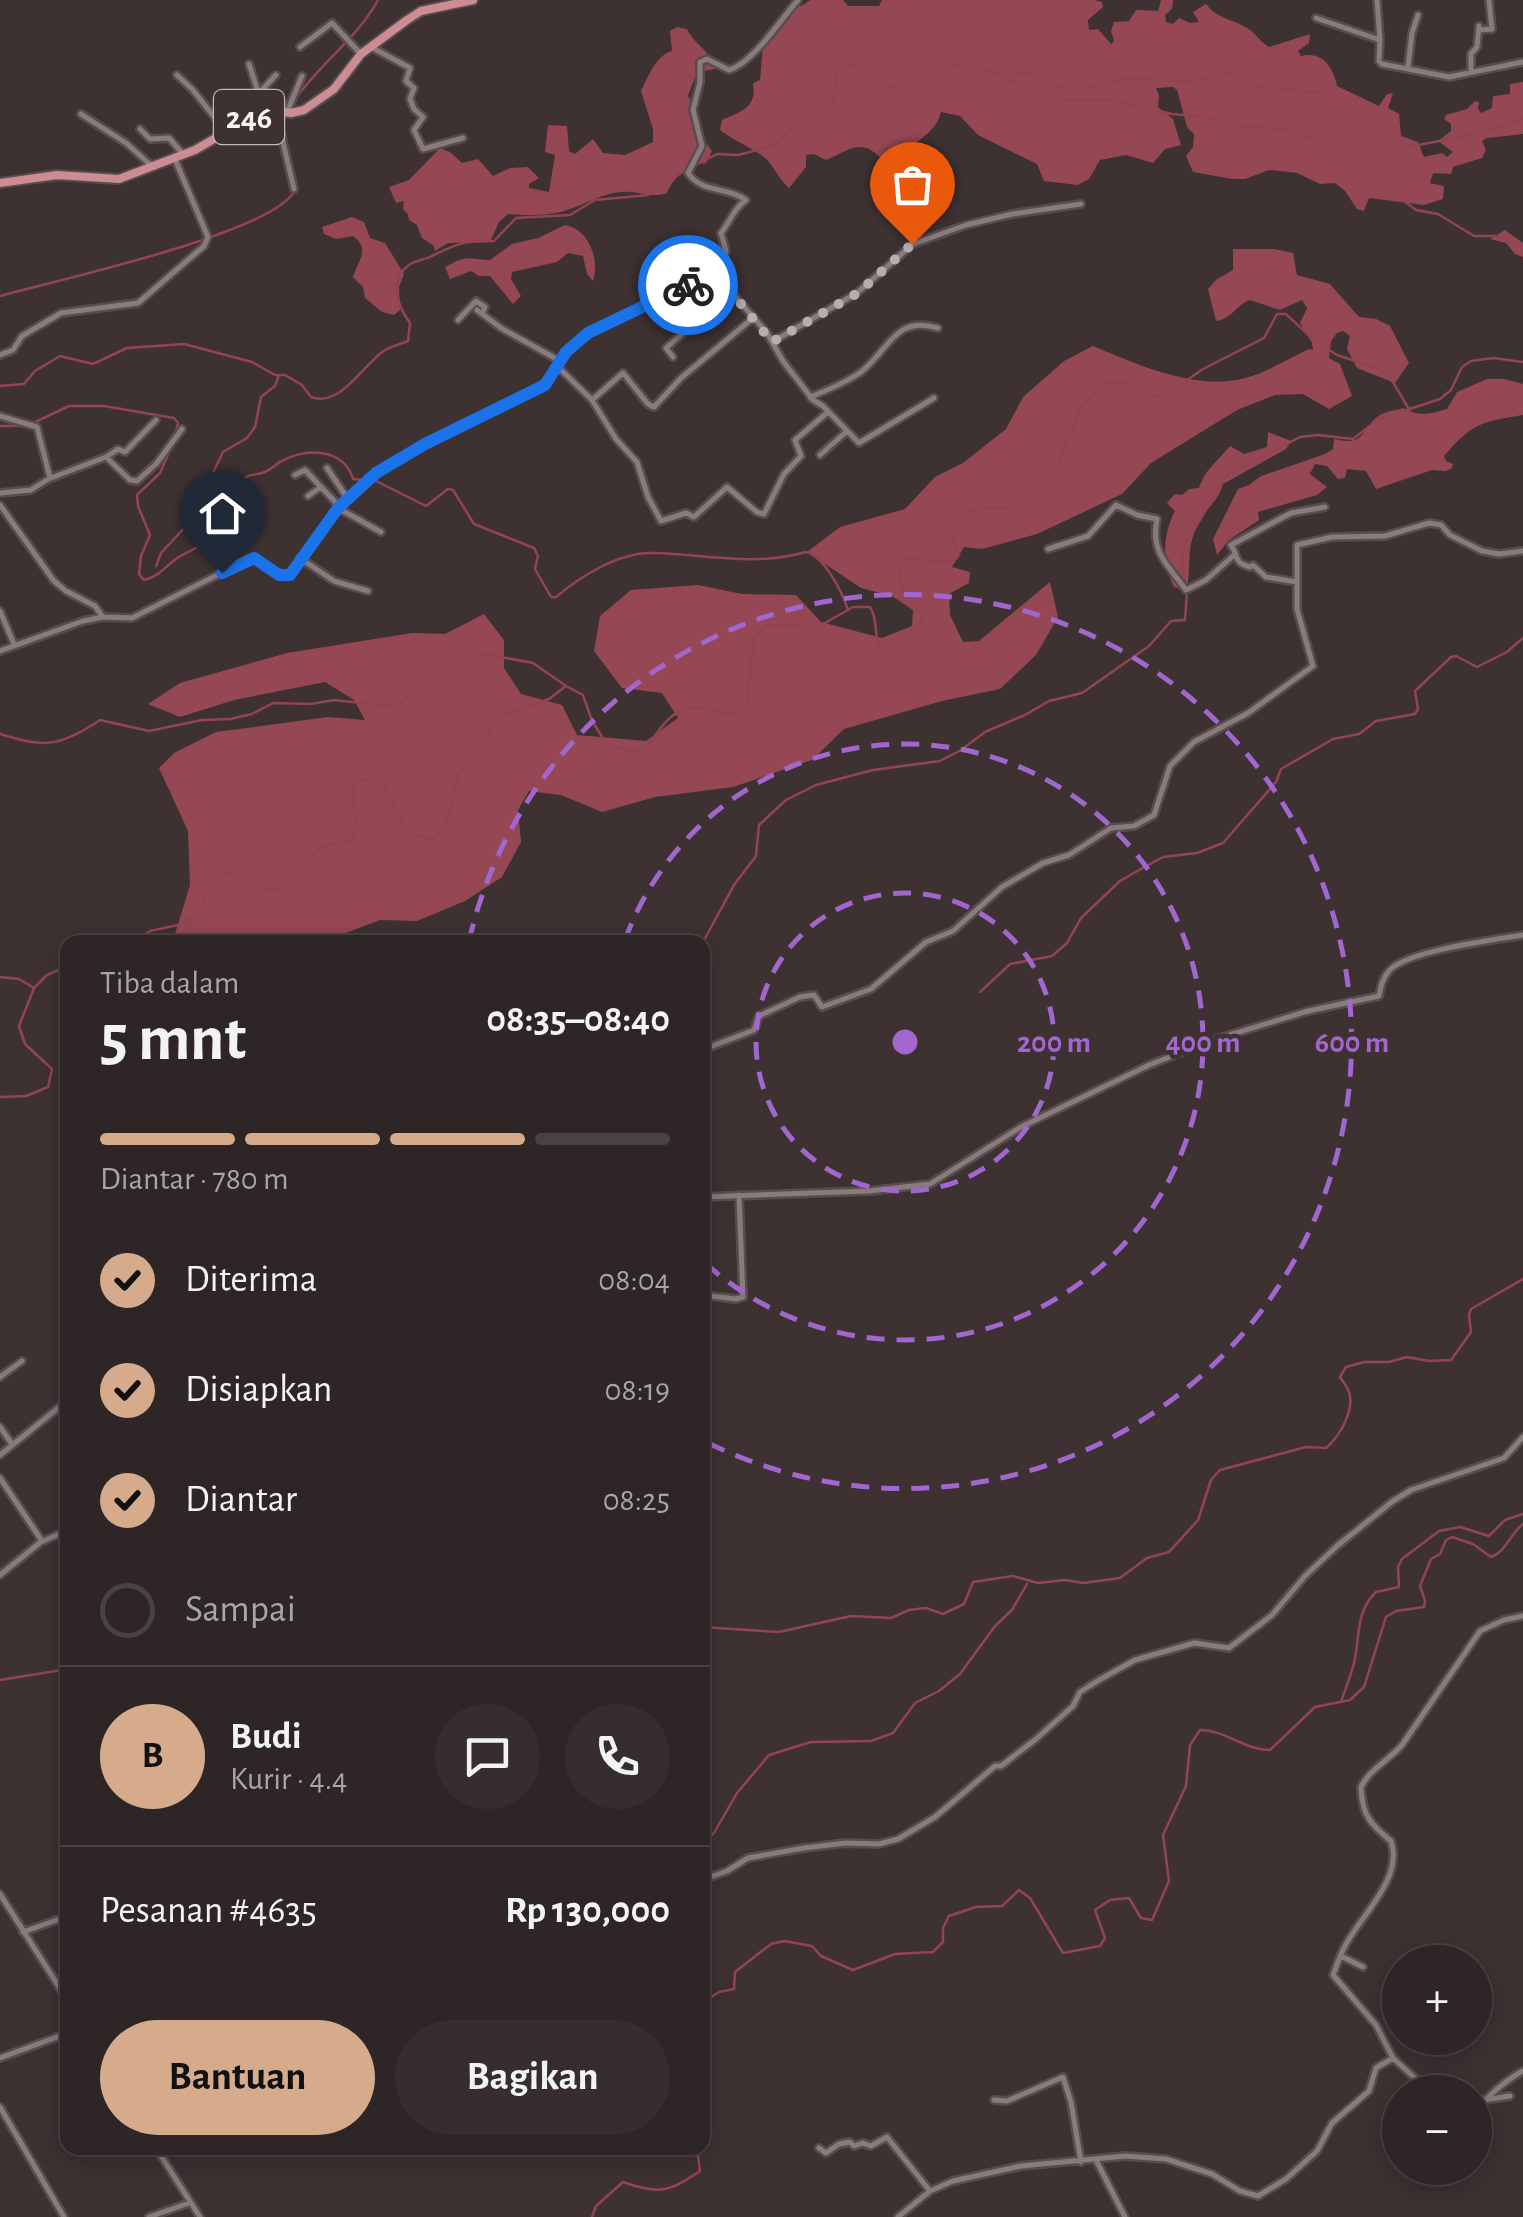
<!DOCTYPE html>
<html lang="id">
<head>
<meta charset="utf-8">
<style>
	:root { --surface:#2e2526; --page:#362d2e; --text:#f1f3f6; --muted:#a7a5a7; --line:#494243; --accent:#d6ab8b }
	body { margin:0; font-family:"Alegreya Sans",sans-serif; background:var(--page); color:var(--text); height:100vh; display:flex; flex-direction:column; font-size:38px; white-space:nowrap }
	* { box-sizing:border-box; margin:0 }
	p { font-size:32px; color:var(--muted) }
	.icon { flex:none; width:55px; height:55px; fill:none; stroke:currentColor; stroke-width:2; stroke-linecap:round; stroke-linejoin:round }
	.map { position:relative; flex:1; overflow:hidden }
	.sheet { position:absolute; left:60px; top:935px; width:650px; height:1220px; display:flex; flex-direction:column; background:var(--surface); border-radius:20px; box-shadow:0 5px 25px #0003,0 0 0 2px var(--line) }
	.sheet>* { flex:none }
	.buttons { position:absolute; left:1382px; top:1945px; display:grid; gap:20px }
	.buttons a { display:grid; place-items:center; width:110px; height:110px; border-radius:50%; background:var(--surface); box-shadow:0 5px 25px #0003,0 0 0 2px var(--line); font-size:50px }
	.pin { position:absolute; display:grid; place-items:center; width:85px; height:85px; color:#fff; margin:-102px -42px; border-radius:50% 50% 50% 0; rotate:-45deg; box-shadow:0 0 10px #0007 }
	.pin .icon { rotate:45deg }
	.courier { position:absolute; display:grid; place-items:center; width:100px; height:100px; margin:-50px; border:8px solid #1a73e8; border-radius:50%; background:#fff; color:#222; box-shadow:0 2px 12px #0007 }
	.head em { font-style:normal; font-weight:600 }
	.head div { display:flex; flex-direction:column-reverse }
	.head { display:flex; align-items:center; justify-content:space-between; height:170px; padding:0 40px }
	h1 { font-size:65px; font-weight:600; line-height:75px }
	.bar { display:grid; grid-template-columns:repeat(4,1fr); gap:15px 10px; align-content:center; height:120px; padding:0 40px }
	.bar i { height:12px; border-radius:8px; background:var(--line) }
	.bar .selected { background:var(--accent) }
	.bar p { grid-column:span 4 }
	.line { display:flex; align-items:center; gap:25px; padding:0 40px; border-top:2px solid var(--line) }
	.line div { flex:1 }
	.round { display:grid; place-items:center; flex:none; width:105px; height:105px; border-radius:52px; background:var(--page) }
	ol { padding:0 40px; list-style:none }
	li { display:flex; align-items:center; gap:30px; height:110px }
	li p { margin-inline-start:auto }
	li .icon { padding:10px; border-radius:50%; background:var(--accent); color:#111; stroke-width:4 }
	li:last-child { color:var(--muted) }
	li i { width:55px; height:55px; border:5px solid var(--line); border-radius:50% }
	.action { display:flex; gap:20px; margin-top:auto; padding:20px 40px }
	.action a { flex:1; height:115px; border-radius:60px; background:var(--accent); color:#111; font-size:40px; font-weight:600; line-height:115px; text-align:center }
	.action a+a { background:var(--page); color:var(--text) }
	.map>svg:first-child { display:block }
	.forest { fill:#954854 }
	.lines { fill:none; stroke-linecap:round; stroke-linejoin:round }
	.stream { stroke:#924551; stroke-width:2.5 }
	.minor-casing { stroke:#574d4e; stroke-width:10 }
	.major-casing { stroke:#574d4e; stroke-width:12 }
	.minor { stroke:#897a7c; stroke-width:5 }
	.major { stroke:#cd8b93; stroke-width:8 }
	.done { stroke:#b8aeaf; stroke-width:10; stroke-dasharray:0 18 }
	.route { stroke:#1a73e8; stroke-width:12 }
	.ring { fill:none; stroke:#a167ce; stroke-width:5; stroke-dasharray:18 12 }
	.labels { text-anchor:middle; stroke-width:9; stroke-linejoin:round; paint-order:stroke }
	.shield { fill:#3d3132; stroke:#c1b8b8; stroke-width:2.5 }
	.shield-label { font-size:32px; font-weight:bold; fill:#faf2f2 }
	.centre { fill:#a167ce; stroke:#3d3132; stroke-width:5 }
	.ring-label { font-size:30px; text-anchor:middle; font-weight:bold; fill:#a167ce; stroke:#3d3132; stroke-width:9; stroke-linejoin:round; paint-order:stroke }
</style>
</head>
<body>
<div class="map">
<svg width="1523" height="2217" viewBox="0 0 1523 2217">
	<rect width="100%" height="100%" fill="#3d3132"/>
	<!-- forest -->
	<path class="forest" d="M810 0H843L848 6H879L882 0H1094L1102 2 1103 7 1088 20 1089 30 1098 29 1111 44 1114 41 1111 31 1114 22 1129 21 1136 10 1158 11 1161 0H1173L1172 9 1165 15 1166 22 1173 24 1179 18 1190 23 1199 22 1193 12 1206 4C1218 20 1235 19 1250 30 1258 36 1260 42 1269 47L1310 34 1309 43 1298 51 1301 56C1323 51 1333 67 1337 86L1379 106 1387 94 1393 93 1388 108 1399 114 1401 136 1418 142 1424 157 1442 153 1447 157 1453 152 1438 141 1451 131V124L1444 119 1446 115 1467 109 1475 101 1479 102 1478 109 1481 113 1492 108 1493 96 1510 94V84L1523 82V134L1487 138 1482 141 1486 150 1482 158 1453 167 1451 174 1433 173 1430 183 1444 186 1443 199 1424 205 1369 198 1364 211 1357 209 1345 191 1335 183 1320 184 1297 173 1269 170 1245 179H1232L1193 172 1186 156 1193 147 1194 134 1187 127 1177 90 1173 87 1156 88 1159 96 1158 107 1173 119 1181 145 1165 149 1153 163 1126 155 1100 160 1089 179 1078 185 1044 181 1037 164 978 135 960 116 941 112C936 136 904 149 884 162 863 137 853 148 826 160L814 154 806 155V167L789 188C780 180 776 171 769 162 763 153 732 140 720 130L722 120C743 111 757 107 753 83L760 80 763 45 797 4 801 6Z
		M677 27 687 29C695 46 711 50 715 69L697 72 688 96 692 102C687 123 701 135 712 151L706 163C689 165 673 177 667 193 650 199 638 190 622 192 603 193 588 203 570 209 552 216 527 216 508 214L499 222 490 242 448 243 435 251 433 245 422 238 417 225 409 220 408 214 403 209 404 201 396 203 389 187 409 180 440 148 450 152 462 163 478 159 493 176 510 168 528 167 539 178 529 184V188L549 192 555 155 545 152 548 125 567 126 569 151 575 154 593 139 603 153 625 155 653 142V129L641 91C648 77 656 55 672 51L670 31Z
		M352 217 364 222 370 238 385 243 404 274 399 287 400 310 394 315 382 312 365 298 363 287 353 277C358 261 371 249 353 236L336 239 324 234 322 227Z
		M565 225C589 229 600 260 593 281L587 274 583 256 568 253 557 262 512 272 511 279 521 296 513 304 490 276H479L471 271 450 279 445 267C468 254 466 259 490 260L512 244 538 238Z
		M1505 230 1523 243V257L1515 254 1506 243 1490 239Z
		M1233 249H1274L1293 253 1297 275 1330 284 1359 317 1376 319 1390 326 1409 363 1395 383 1357 368 1347 349 1350 336 1343 331 1337 333 1331 341 1329 358 1340 364 1352 396 1329 409 1303 394 1275 395 1237 410 1151 463 1122 494 1037 534 982 549 964 547 952 567 970 572 969 583 949 594 950 615 963 642 979 641 1050 582 1058 617 1036 655 1000 689 942 701 844 729 812 760 733 787 655 797 602 812 561 795 529 791 518 810 521 842 502 877 465 901 417 921 380 920 322 942H161L175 934 190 885 188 831 159 768 174 753 216 732 328 717 365 720 354 700 325 682 234 700 180 717 148 704 180 683 287 653 412 633 445 634 484 614 504 640V668L521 694 562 705 577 735 646 741 678 718 662 693 622 688 594 651 600 616 631 590 698 585 742 594 796 595 821 622 882 638 912 626 913 610 892 596 861 588 807 552 840 527 905 509 935 477 963 463 1006 429 1023 397 1064 361 1093 346C1138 365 1203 394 1252 376 1272 369 1290 358 1309 349L1313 350 1312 343 1300 323 1307 308 1302 300 1280 310 1250 300C1236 305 1232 319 1216 321L1208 289 1216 280 1233 270Z
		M1487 379H1504L1523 384V415C1480 422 1473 423 1444 456L1446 461 1453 464 1452 468 1446 471 1432 470 1376 489 1366 471 1347 469 1345 478 1338 479 1327 466 1315 464 1310 474 1327 487 1317 495 1258 512 1259 520 1229 540 1217 555 1213 539 1238 489 1249 485 1261 476 1325 454 1333 449 1334 439C1368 447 1360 428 1380 415 1387 411 1397 410 1404 408 1418 417 1430 414 1447 409L1457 392Z
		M1268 432 1291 441 1286 449 1223 484C1219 499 1209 506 1201 519 1186 546 1191 556 1188 583L1180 589 1174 587C1162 563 1162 535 1175 511L1167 503 1175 494 1182 495 1189 489 1199 488C1204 470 1218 461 1230 446L1244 454 1267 447Z"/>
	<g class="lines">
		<!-- stream -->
		<path class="stream" d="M1007 75 1026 73 1064 88H1090L1126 78 1189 82 1230 73 1252 86 1320 93 1408 147 1475 134 1523 119
			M294 101C318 65 357 39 378 0
			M288 151 293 172
			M694 166 717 154 738 155 773 146 804 119 834 104 836 76 843 65C867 60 876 86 899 89 925 76 943 62 974 64L1056 101 1106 99 1172 114 1215 118 1232 125 1292 130 1333 148 1416 210 1438 214 1474 236H1495L1523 246
			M0 296C53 281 275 233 295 190
			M0 386 24 384 35 371 60 356 93 364 127 348 184 344 252 362 275 375H285L302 385 311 397C341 408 363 364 385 350 392 346 401 344 408 341L410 323C398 307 388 280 409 265 415 260 425 260 432 256 459 243 462 241 494 241L516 218 570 215 595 200 648 195 687 169
			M31 424 69 406H104L174 418 178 423 175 434
			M0 426H23
			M172 446 160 473 137 495 138 506 150 535 141 556 139 574 144 580C158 577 165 567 176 559 198 544 216 545 228 516 234 503 230 492 241 481 248 474 254 475 262 473 270 471 275 464 282 461 308 447 344 449 353 479L376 481 426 506 448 489 453 490 474 524 534 548 538 556 535 569 551 597H556C581 576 619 552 653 553 706 554 754 567 806 552 825 557 842 592 848 610
			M156 566 161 553 188 524 198 503 211 489 212 475 223 452 247 438 255 427 261 397 275 386 279 375
			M1185 584 1182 555 1186 543 1227 475 1300 437 1318 435 1353 439 1379 419 1440 399 1451 390 1462 367 1471 361 1493 358 1523 362
			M0 734C44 748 60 747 100 720L149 731 202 720 230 719 252 714 273 703 311 704 334 700 397 707 420 682 479 653 533 663 566 686
			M133 942 150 931 187 923 199 910 219 871C239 872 252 891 272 890 299 889 301 863 320 849 329 843 340 843 351 841L356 824 352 788 357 780 367 779 384 786 409 834 434 839 447 823 458 774 483 744 492 727 505 714 549 699 566 686 583 695 592 721 608 746 634 751 646 749C659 730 673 704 700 708 714 710 726 715 740 714L747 703 754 637 767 625 818 627 853 607H870C879 621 873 638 881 653L890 656 917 631 924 614C908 606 894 578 902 561 920 553 937 569 957 558L959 554 951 536C956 505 981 509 1008 508L1032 481 1056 468 1081 407 1108 382H1127L1146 397 1164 396 1203 369 1264 338 1277 314H1286L1314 340 1337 355 1380 369 1393 382 1410 411
			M702 944 734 885 756 856 759 825 786 800 816 785 873 770 940 761 961 750 985 732 1025 715 1049 701 1082 693 1149 646 1171 621 1185 620 1187 592
			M0 977 19 979 34 988
			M980 992 1010 964 1052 956 1067 943 1081 918 1120 881 1139 870 1163 857 1197 853 1223 843 1276 782 1281 769 1333 739 1359 734 1376 721 1415 714 1418 709 1415 691 1451 657 1456 656 1477 667 1507 652 1523 638
			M0 1097 26 1096 48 1087 52 1069 25 1044 19 1026 34 988 47 975 68 966
			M702 1627 779 1632 851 1616 891 1618 909 1610 926 1608 943 1614 964 1604 973 1582 1013 1576 1038 1583 1065 1580 1083 1583 1120 1578 1147 1558 1169 1552 1198 1520 1211 1480 1220 1470 1306 1447 1326 1448C1339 1437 1355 1411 1349 1392 1347 1386 1343 1382 1340 1377L1346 1367 1364 1362H1389L1407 1357 1429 1361 1451 1360 1471 1332 1469 1315 1471 1309 1523 1279
			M0 1680 68 1669
			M1342 1699C1347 1684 1354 1669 1356 1653 1359 1631 1358 1609 1376 1592L1399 1587 1398 1567 1402 1559 1439 1531 1460 1527 1489 1536 1505 1520 1523 1514
			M702 1843 714 1833 737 1793 769 1755 811 1742 871 1741 893 1733 915 1703 939 1691 960 1674 995 1626 1012 1610 1027 1584
			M702 2003 719 1992 734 1989 735 1972 771 1944 784 1941 812 1946 821 1956 853 1970 895 1954 933 1952 943 1942V1928L949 1916 976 1907 1002 1906 1019 1890 1030 1898 1063 1953 1100 1946 1105 1938 1095 1910 1110 1900 1129 1898 1141 1918 1152 1920 1169 1881 1163 1835 1186 1786 1190 1745 1200 1730C1225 1730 1245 1750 1270 1750L1315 1707 1350 1700 1364 1687 1386 1617 1396 1611 1424 1607 1425 1601 1420 1586 1431 1559 1440 1554 1446 1540 1452 1537 1473 1544 1491 1557C1506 1552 1510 1534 1523 1524
			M592 2217 596 2206 623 2182C659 2195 669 2192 700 2171L697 2148"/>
		<!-- minor casing -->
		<g class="minor-casing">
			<path id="minor" d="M1377 0 1380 40
				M1316 18 1380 40 1379 61 1382 64 1449 77 1523 62
				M1479 30 1492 29 1489 1
				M300 47 332 23 361 54
				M371 47 410 68 406 81 414 88 410 99 414 109 423 117 414 130 423 149 463 138
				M249 64 264 110
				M1408 67 1412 33 1418 15
				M1471 72V54L1477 47 1479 26
				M177 75 193 90 226 132
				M261 91 276 75
				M287 112 302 76
				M280 113 279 125 294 189
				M81 114 126 143 153 167
				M140 129 150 139 169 138 183 154
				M713 271 767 333 783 361 813 400 823 406 859 443 934 398
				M477 310 501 328 560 361
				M458 320 476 301 485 307 482 314
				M772 342 857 293 913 244 966 225 1012 214 1081 204
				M0 355 13 350 22 336 61 313 138 303 204 246 208 237 174 157
				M673 357 666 348 683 333 687 325 695 321 689 314 696 308 707 315 733 292
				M559 368 592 400 616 439 637 462 648 497 661 521 686 513 694 517 727 487 757 512 764 514 784 474 801 456 795 440 828 412
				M810 397C828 390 845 383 861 372 889 350 895 315 938 328
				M592 400 623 373 648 404 654 407 681 378 753 318
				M0 416 37 427 50 478 31 490 0 493
				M820 455 846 432
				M106 457 130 480 137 481 156 464 182 429
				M327 468 348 499
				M295 475 305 470 321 487
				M51 478 106 457 118 449 125 452 156 420
				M308 496 321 487 340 507
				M0 505 54 581 66 591 95 606 103 617
				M338 508 381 532
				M1048 549 1088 536 1116 505 1137 515 1157 519C1150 553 1169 566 1186 590L1206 580 1233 556
				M300 558 334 581 368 591
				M1297 582 1266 577 1253 565 1250 567C1233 563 1239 556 1231 545L1291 513 1325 507
				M0 611 14 644
				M0 651 83 621 103 617 132 618 251 558C265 561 275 579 290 575L338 508 376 473 425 444 545 385 566 352 588 333 688 286 722 265 726 251 721 233C730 222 734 208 746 200 729 187 701 193 688 173L702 146 693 110 700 82V62L707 59 729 70C753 63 781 19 798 0
				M702 1050 754 1030 759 1016 800 997 814 995 822 1007 871 989 926 942 953 931 1002 887 1043 863 1069 855 1111 828 1134 826 1154 815 1170 766 1194 742 1248 713 1313 666 1297 609V545L1332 537 1385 536 1429 523 1441 525 1450 535 1482 551 1499 554 1523 551
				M702 1197 869 1191 930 1184 1021 1127 1149 1065 1213 1040 1308 1011 1379 996C1381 985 1383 976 1392 968 1414 950 1493 940 1523 935
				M702 1295 736 1299 743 1297 739 1195
				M0 1377 22 1361
				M0 1427 12 1444
				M0 1455 68 1400
				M0 1478 42 1541 0 1575
				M41 1542 68 1530
				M702 1880 727 1871 748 1858 804 1848 846 1843 879 1844 898 1839 935 1817 995 1766H1001L1036 1739 1073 1706 1080 1692 1099 1680 1135 1660 1194 1643 1229 1648 1272 1615 1305 1576 1337 1546 1393 1501 1411 1490 1504 1458 1523 1437
				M0 1894 68 2001
				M23 1932 68 1916
				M1341 1956 1363 1967
				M0 2058 68 2033
				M1393 2058 1430 2092
				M994 2100 1007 2101 1063 2077 1071 2102 1081 2162
				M1475 2100 1487 2099C1494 2090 1513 2076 1523 2071
				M1484 2100 1510 2096
				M0 2107 64 2217
				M156 2148 200 2217
				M819 2148 826 2153 839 2144 850 2142 854 2146 863 2143 871 2146 887 2137 930 2191
				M1097 2162 1125 2217
				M149 2217 189 2203
				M898 2217 930 2191 953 2181 1021 2166 1125 2156 1166 2159 1212 2174 1240 2191 1258 2196 1286 2179 1317 2151 1332 2123 1369 2091 1376 2068 1393 2058 1376 2025 1333 1975C1337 1965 1340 1955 1345 1946 1361 1915 1404 1878 1391 1841 1370 1824 1362 1815 1361 1787 1369 1770 1389 1760 1402 1745L1480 1631 1504 1620 1523 1616"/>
		</g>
		<!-- major casing -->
		<g class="major-casing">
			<path id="major" d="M0 183 57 175 119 179 195 150 264 110 291 113 304 110 334 89 361 54 407 20 421 11 473 0"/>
		</g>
		<!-- minor -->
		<use href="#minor" class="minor"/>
		<!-- major -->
		<use href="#major" class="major"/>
	</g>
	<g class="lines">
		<!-- done -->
		<path class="done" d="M688 285 714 271 772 342 858 293 912 244"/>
		<!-- route -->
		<path class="route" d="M222 573 254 558 279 575H290L338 508 376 473 425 444 545 385 566 352 588 333 688 285"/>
	</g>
	<!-- distance rings -->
	<g class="ring">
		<circle cx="905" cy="1042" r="149"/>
		<path d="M625 940A298 298 0 1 1 704 1262"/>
		<path d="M469 941A447 447 0 1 1 706 1442"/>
	</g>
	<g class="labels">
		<!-- shield labels -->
		<rect class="shield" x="214" y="90" width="70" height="54" rx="8"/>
		<g class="shield-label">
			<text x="249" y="128">246</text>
		</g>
	</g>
	<circle cx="905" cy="1042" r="15" class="centre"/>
	<g class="ring-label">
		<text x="1054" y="1052">200 m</text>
		<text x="1203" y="1052">400 m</text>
		<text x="1352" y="1052">600 m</text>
	</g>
</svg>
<div class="buttons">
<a>+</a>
<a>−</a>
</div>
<div class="pin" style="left:912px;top:244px;background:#ea580c"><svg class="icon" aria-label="bag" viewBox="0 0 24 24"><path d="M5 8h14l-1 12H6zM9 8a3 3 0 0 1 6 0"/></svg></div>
<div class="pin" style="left:222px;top:573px;background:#1f2937"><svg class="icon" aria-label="home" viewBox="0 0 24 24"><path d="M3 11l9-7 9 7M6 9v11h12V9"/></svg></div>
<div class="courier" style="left:688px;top:285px"><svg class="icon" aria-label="bike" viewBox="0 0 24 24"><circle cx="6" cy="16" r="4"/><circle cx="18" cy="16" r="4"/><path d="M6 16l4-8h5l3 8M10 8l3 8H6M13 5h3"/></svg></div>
<section class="sheet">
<div class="head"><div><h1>5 mnt</h1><p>Tiba dalam</p></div><em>08:35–08:40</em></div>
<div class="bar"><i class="selected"></i><i class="selected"></i><i class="selected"></i><i></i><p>Diantar · 780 m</p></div>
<ol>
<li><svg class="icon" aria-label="check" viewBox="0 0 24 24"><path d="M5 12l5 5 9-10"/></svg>Diterima<p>08:04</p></li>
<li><svg class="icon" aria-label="check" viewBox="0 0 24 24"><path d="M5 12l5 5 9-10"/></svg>Disiapkan<p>08:19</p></li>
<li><svg class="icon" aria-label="check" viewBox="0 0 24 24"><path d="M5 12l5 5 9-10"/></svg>Diantar<p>08:25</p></li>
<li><i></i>Sampai</li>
</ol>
<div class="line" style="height:180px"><b class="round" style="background:var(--accent);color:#111">B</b><div><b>Budi</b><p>Kurir · 4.4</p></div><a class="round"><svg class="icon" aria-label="chat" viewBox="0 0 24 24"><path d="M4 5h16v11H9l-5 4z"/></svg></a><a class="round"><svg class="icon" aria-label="phone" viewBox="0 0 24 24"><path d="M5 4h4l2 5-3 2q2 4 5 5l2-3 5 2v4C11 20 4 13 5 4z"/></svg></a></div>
<div class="line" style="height:130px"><div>Pesanan #4635</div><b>Rp 130,000</b></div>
<div class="action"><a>Bantuan</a><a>Bagikan</a></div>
</section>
</div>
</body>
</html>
